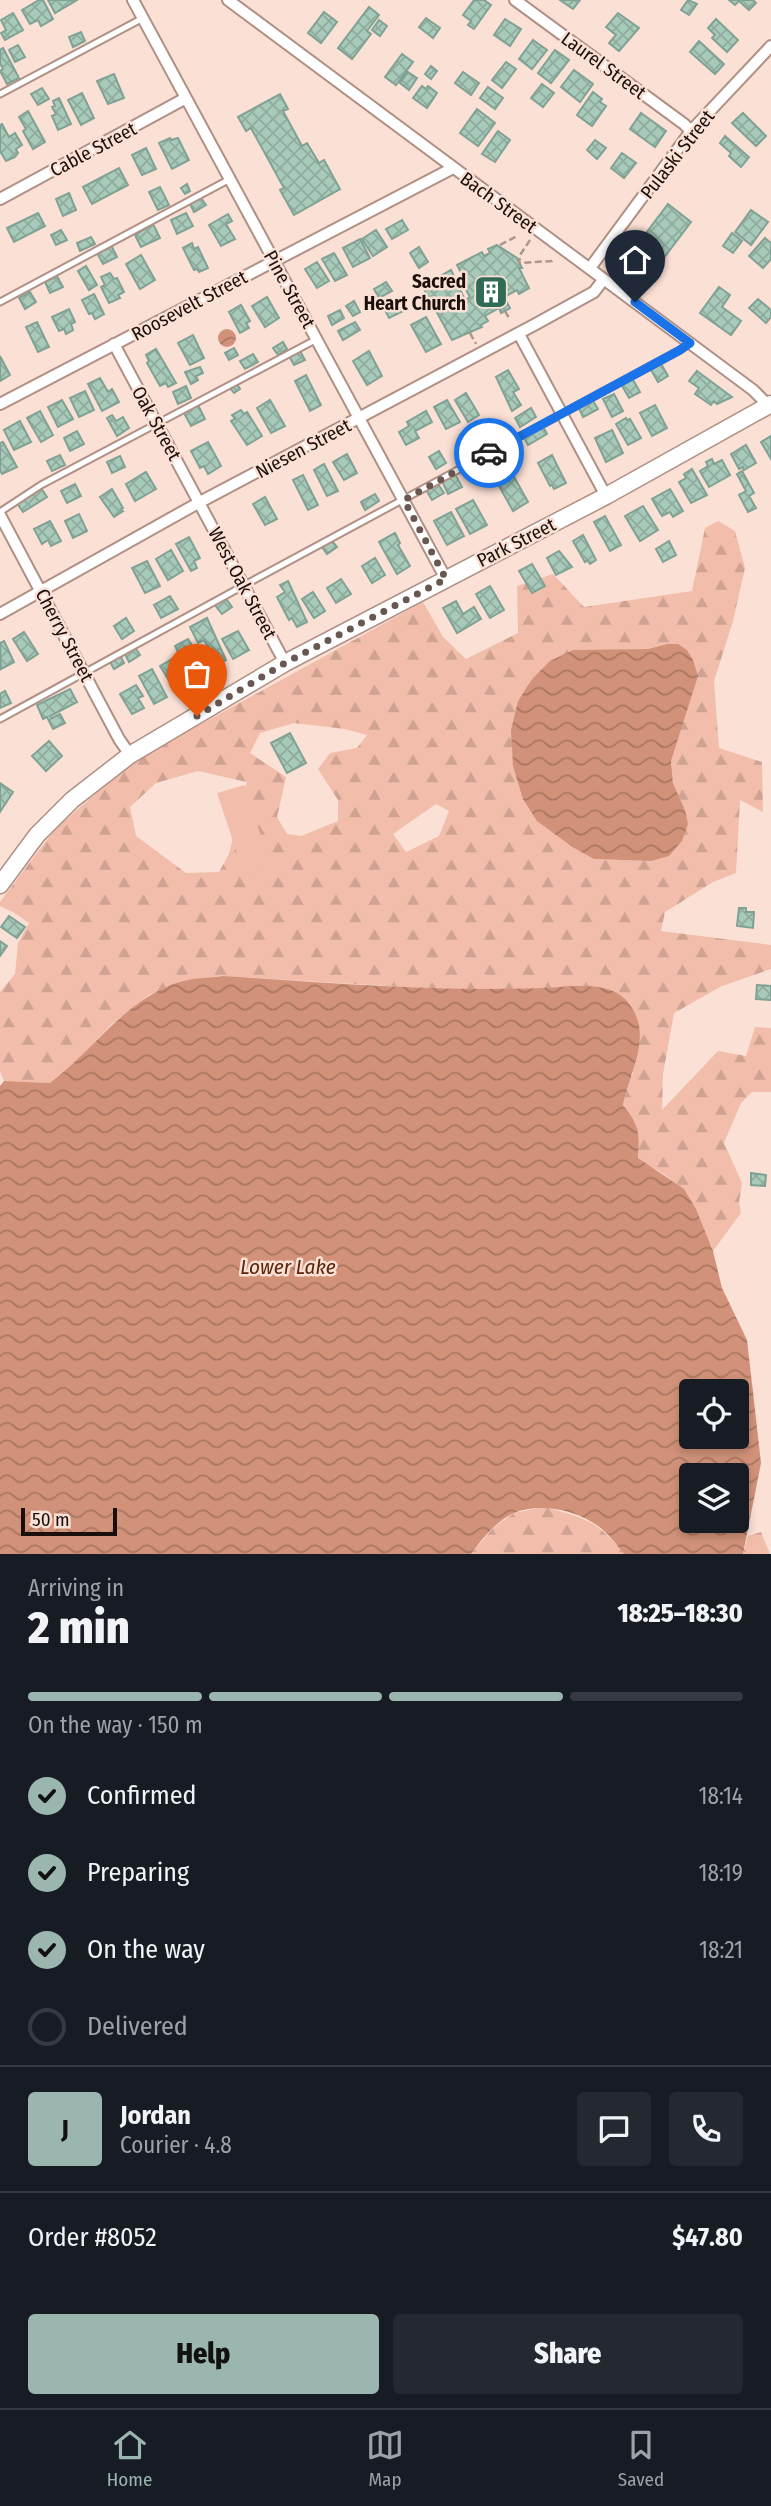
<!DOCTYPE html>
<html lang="en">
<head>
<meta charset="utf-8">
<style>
	:root { --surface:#171b24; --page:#242831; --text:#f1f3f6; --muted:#9ea1a6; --line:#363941; --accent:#9ab6ae }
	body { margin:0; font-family:"Fira Sans Condensed",sans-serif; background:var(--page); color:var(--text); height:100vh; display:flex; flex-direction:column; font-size:26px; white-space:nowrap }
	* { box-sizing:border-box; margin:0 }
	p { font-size:23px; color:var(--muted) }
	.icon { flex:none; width:38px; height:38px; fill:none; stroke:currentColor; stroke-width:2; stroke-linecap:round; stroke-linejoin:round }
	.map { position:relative; height:1554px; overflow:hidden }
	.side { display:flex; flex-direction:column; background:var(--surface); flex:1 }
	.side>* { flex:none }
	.controls { position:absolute; left:679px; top:1379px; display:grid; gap:14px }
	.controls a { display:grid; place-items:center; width:70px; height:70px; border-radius:7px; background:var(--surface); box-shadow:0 4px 10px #0003; font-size:35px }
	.scale { position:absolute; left:21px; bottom:18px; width:96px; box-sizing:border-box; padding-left:7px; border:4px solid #1b0f0b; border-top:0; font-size:19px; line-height:24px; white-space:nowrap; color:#1b0f0b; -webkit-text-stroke:5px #fbe0d5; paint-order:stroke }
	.pin { position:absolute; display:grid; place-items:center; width:60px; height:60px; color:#fff; margin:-72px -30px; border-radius:50% 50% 50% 0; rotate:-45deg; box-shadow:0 0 7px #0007 }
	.pin .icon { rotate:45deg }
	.courier { position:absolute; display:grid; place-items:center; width:70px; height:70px; margin:-35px; border:5px solid #1a73e8; border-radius:50%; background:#fff; color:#222; box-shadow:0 2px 9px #0007 }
	.overview em { font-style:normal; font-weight:800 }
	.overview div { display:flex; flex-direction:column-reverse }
	.overview { display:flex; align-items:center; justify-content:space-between; height:119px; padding:0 28px }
	h1 { font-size:46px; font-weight:800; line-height:52px }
	.bar { display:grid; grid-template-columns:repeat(4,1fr); gap:10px 7px; align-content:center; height:84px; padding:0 28px }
	.bar i { height:9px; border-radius:5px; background:var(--line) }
	.bar .selected { background:var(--accent) }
	.bar p { grid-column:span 4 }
	.line { display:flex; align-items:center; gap:18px; padding:0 28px; border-top:2px solid var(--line) }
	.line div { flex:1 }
	.round { display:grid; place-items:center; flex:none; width:74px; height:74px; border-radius:7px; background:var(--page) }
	ol { padding:0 28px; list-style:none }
	li { display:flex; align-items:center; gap:21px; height:77px }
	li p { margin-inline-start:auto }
	li .icon { padding:7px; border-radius:50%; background:var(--accent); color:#111; stroke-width:4 }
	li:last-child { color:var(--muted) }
	li i { width:38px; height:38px; border:4px solid var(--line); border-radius:50% }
	.button { display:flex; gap:14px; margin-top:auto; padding:14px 28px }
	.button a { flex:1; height:80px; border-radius:7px; background:var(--accent); color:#111; font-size:28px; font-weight:800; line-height:80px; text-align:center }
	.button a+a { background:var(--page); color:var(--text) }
	.tabs { display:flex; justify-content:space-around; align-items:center; height:98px; border-top:2px solid var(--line); background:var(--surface); font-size:19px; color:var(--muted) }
	.tabs a { display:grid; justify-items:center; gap:4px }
	.tabs .selected { color:var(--accent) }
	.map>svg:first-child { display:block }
	.forest { fill:url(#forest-firs); fill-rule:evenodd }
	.pitch { fill:#f2beab }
	.water { fill:url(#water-waves); fill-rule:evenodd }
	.building { fill:url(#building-cross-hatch); stroke:#80a294; stroke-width:2 }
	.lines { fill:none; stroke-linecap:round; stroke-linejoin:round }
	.lane-casing { stroke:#b09084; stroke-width:9 }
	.street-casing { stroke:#b09084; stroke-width:14 }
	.secondary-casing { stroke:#b09084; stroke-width:19 }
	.path { stroke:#ac978e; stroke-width:2.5; stroke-dasharray:7 3.5; stroke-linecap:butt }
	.lane { stroke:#fff; stroke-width:5 }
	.street { stroke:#fff; stroke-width:10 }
	.secondary { stroke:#fff; stroke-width:16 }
	.done { stroke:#695852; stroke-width:7; stroke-dasharray:0 12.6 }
	.route { stroke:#1a73e8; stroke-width:9 }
	.labels { text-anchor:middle; stroke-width:5; stroke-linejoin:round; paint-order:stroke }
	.street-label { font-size:19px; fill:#1b0f0b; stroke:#fbe0d5 }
	.poi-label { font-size:19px; font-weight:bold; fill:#1b0f0b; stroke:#fbe0d5; text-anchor:end }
	.water-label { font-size:21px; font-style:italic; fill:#5d2308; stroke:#fbe0d5 }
</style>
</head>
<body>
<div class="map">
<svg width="771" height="1554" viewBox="0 0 771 1554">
	<defs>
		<pattern id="forest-firs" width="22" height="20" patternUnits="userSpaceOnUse" patternTransform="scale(1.75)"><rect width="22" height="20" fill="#f2beab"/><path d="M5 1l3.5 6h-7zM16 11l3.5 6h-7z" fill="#cfa292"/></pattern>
		<pattern id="water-waves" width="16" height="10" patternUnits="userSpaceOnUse" patternTransform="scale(1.75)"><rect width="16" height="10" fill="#d29279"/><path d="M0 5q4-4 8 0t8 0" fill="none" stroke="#aa7661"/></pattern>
		<pattern id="building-cross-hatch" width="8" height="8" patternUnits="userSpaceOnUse" patternTransform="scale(1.75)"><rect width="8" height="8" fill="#a8cabb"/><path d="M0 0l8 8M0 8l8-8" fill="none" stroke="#90ac9f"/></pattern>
	</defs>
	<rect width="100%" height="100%" fill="#fbe0d5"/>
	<!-- forest -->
	<path class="forest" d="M718 521 735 531 745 568 733 621 714 681 719 748 762 762 763 812 740 800 736 873 713 882 665 912 661 931 771 945V969L722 986 674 1013 663 1074 662 1110 718 1051 746 1056 755 1027 771 1028V1092H752L741 1103 724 1143 742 1183 739 1203 741 1213 713 1251C702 1223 692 1195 666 1176 657 1169 646 1166 638 1158 640 1134 639 1123 623 1105L628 1082 633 1073 612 991 589 987 470 991 223 976 181 981 149 995 112 1024 69 1069 50 1083 4 1081 0 1071V992L15 974 18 943 29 923 13 912 0 906V902L55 829 132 762 423 602 443 637 466 659 518 633 517 586 553 574 584 607 692 591 705 528ZM667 644 679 728 671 761 673 783 685 810 651 861 594 859 620 650 648 649ZM294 723 345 729 367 735 357 748 330 753 318 769 338 800V821L301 836 287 834 277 817 286 777 250 753 260 733ZM198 771 247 782 229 854 219 872 186 873 136 836 130 807 156 783ZM436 804 449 811 439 836 406 852 393 834Z
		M544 1507C585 1518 597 1520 624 1554H471L493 1528 514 1513Z
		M761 1532 770 1554H743L748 1536Z"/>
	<!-- pitch -->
	<path class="pitch" d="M245 785 271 868 245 877 217 793Z"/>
	<!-- water -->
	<path class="water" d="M218 338a9 9 0 1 1 18 0a9 9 0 1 1-18 0Z
		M667 644H678L687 650 693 660 698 676 671 761 673 783 685 810 688 824 682 841 669 856 651 861 594 859 571 846 537 821 523 799 513 766 511 730 518 701 533 678 550 661 573 650 648 649Z
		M223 976C329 983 436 992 543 988 567 987 606 980 625 999 656 1032 630 1069 623 1105 639 1124 640 1133 638 1158L684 1189 696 1209 713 1251 722 1288 747 1340 761 1463 743 1554H624C616 1544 608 1533 598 1526 577 1510 539 1502 514 1513 497 1520 482 1539 471 1554H0V1086L4 1081 50 1083C94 1050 124 1000 179 982 192 978 209 978 223 976ZM737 1391V1437H691V1391ZM737 1475V1521H691V1475Z"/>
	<!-- building -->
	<path class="building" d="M39 0H43L53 19 41 26 38 20 30 24 22 10Z
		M48 0H77L55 13Z
		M474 0H484L491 5 474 29 468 25 471 21 463 15Z
		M560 0H580L573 9Z
		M688 0 697 4 689 15 681 10Z
		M729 0H753L756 3 749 10 739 1 735 5Z
		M369 7 379 15 367 31 371 34 352 59 338 48Z
		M324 12 337 22 321 43 308 33Z
		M13 13 23 30 5 40 1 33 6 30 1 20Z
		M618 13 639 28 619 51 609 43 616 35 606 27Z
		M426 18 440 28 433 38 419 27Z
		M505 19 521 29 510 46 494 35Z
		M716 19 738 40 727 52 712 38 715 35 708 28Z
		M379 20 387 26 380 36 372 30Z
		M81 32 85 41 73 47 69 37Z
		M533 40 547 50 532 69 519 59Z
		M699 41 724 64 715 74 690 52Z
		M18 45 25 57 15 62 9 50Z
		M3 48 19 78 7 84 0 71 3 69 0 63V50Z
		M555 50 569 60 551 83 538 73Z
		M402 54 413 62 396 85 385 77Z
		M506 62 516 69 502 88 492 80Z
		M431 66 437 71 431 79 425 74Z
		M574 70 593 84 580 102 561 87Z
		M408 72 417 78 409 90 400 83Z
		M463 72 479 83 471 95 455 83Z
		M114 74 124 98 108 104 97 81Z
		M542 84 554 93 543 107 531 98Z
		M422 86 426 89 428 86 437 93 427 108 413 98Z
		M488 87 503 98 495 109 480 98Z
		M42 88 49 99 38 105 31 94Z
		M593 92 602 99 600 102 606 106 592 126 577 115Z
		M82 93 94 118 81 125 68 100Z
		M280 94 288 109 283 111 302 146 307 143 319 163 324 160 340 189 294 215 280 190 284 188 251 128 246 131 238 117Z
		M59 98 71 124 58 130 52 116 56 114 52 107 55 106 53 101Z
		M477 109 495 123 478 146 460 133Z
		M28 111 45 142 33 149 23 131 26 129 19 117Z
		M641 113 666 131 655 147 630 129Z
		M743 113 766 136 756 146 732 123Z
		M2 124 9 137 15 133 22 145 16 149 18 153 15 157 6 161 0 151V125Z
		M498 131 510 140 495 162 482 154Z
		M725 136 749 157 741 167 729 156 731 153 720 143Z
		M170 138 171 140 178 138 189 160 172 169 159 143Z
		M595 140 606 148 597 159 587 150Z
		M146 148 156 169 142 175 132 155Z
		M622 153 636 163 624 178 611 168Z
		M119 168 128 185 92 204 83 187Z
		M187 184 190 191 185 194 181 188Z
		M160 187 169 205 158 210 149 192Z
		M69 193 76 210 63 216 56 199Z
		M201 198 206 205 194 212 190 204Z
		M668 204 691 222 651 275 628 257Z
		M751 210 768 222 751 245 735 232Z
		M38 213 45 226 14 242 7 228Z
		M186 213 193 226 177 234 171 220Z
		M228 214 232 221 226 224 235 239 221 246 209 225Z
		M402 220 408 230 392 239 386 229Z
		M153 224 160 238 141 247 135 235Z
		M61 230 67 240 56 245 51 235Z
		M376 230 387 247 373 256 362 239Z
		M732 233 742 241 733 253 723 246Z
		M91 237 95 244 80 251 77 243Z
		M765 238 771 243V259L763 268 749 256Z
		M360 239 370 258 353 267 343 248Z
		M192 243 194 249 198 247 208 268 199 272 197 269 194 270 183 248Z
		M111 245 117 257 103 264 97 253Z
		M497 245 517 258 522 268H519L529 288 519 294 517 290 504 297 510 308 501 313 499 308 485 316 488 321 481 325 482 327 452 340 424 289 438 281 437 278 451 270 465 300 470 297 464 286 467 284 457 265 482 252 484 256 490 253 488 249Z
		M419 247 428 262 419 268 410 253Z
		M334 253 347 275 335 281 322 259Z
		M141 255 155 280 140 289 126 264Z
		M317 262 329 281 317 288 305 269Z
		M86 266 97 285 89 290 78 271Z
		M110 273 114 279 117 278 124 292 118 295 120 298 109 303 101 287 105 285 101 277Z
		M57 276 63 287 50 293 45 282Z
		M386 282 392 291 379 298 374 289Z
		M719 287 730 295 722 307 741 321 731 335 700 313Z
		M30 292 36 302 25 309 19 298Z
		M94 294 104 314 95 319 92 313 89 314 82 300Z
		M267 297 279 318 265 327 252 306Z
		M396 299 403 311 389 318 383 306Z
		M758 299 771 310V317L766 323 749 308Z
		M354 301 360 312 353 316 346 306Z
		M241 305 250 321 246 323 249 328 240 333 229 312Z
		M69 309 75 322 71 324 73 330 66 334 64 329 59 331 52 317Z
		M340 310 344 318 332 325 328 316Z
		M426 317 441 344 426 352 411 325Z
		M37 322 49 347 38 352 26 327Z
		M355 322 360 330 343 340 338 331Z
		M193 335 204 358 190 365 178 343Z
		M283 342 287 349 278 355 273 348Z
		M234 348 238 355 229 360 225 353Z
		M156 349 176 383 168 387 166 383 160 386 147 363 149 361 146 355Z
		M300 351 305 360 294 365 289 356Z
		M369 351 382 376 367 385 353 361Z
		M253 354 258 362 245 369 240 361Z
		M0 356 10 375 0 381Z
		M660 362 668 376 658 382 650 368Z
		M200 367 203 373 196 376 198 380 191 384 185 372Z
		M508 370 519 389 513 392 521 405 512 411 496 377Z
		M697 371 732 397 717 404 714 401 711 405 695 394 699 388 689 381Z
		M306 375 321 405 310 411 295 381Z
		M100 378 108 392 112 389 119 402 102 411 88 384Z
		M632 378 640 392 629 398 621 384Z
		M237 384 240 389 234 393 230 388Z
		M186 386 191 398 178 404 173 392Z
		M85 391 94 410 79 417 70 398Z
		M466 393 479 415 468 422 455 400Z
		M614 394 623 411 612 417 603 399Z
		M592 399 598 409 583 417 578 406Z
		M62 400 73 419 58 427 48 407Z
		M270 400 285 426 271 433 257 408Z
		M447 400 460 422 446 429 434 407Z
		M198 405 205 419 191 426 184 413Z
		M655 405 667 428 652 436 640 413Z
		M531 408 536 417 520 427 515 418Z
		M241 410 244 414 247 412 262 436 247 445 231 421 235 419 232 415Z
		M40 411 53 435 41 442 27 418Z
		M426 411 432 422 415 431 419 438 406 445 399 432 409 426 407 422Z
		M112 415 116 421 123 417 129 428 117 436 107 418Z
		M626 418 627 420 630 419 641 438 628 445 616 424Z
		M20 421 31 442 14 450 4 430Z
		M490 423 499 440 479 450 470 433Z
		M542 425 547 434 528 445 523 436Z
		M612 430 623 453 606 462 595 438Z
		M77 431 84 444 70 451 64 438Z
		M771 436V459L761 442Z
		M3 442 17 467 2 474 0 470V443Z
		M208 442 221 466 208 474 204 466 200 468 191 451Z
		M746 445 756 463 744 470 743 467 739 469 731 454Z
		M439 451 446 463 436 469 429 457Z
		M347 454 357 473 344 480 333 462Z
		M60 455 65 465 52 471 47 461Z
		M552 455 566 483 554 489 552 485 550 486 538 463Z
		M120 456 125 467 112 473 107 462Z
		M504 459 528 502 513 511 489 468Z
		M712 459 714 464 722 460 730 475 709 487 700 471 708 466 706 462Z
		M324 464 338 491 327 496 314 470Z
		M692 469 707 495 691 503 679 482 686 478 684 474Z
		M742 471 754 493 749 496 756 508 748 512 739 495 746 491 737 474Z
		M146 472 156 489 135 501 126 484Z
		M455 474 462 487 448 494 442 481Z
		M303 475 318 505 308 510 293 480Z
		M75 484 81 496 67 503 61 491Z
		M438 484 444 493 432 500 426 490Z
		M41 488 47 497 23 512 17 503Z
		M112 489 123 508 121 509 123 511 114 517 100 497Z
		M670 489 683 511 673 517 670 512 662 516 652 499Z
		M375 494 379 501 365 510 361 502Z
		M265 497 277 519 265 525 253 504Z
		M473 500 487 525 470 534 456 509Z
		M643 506 658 530 640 541 625 516Z
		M451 512 464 536 447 545 434 521Z
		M79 514 87 531 73 538 65 521Z
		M605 516 621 545 610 551 594 522Z
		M50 521 61 541 51 546 48 540 42 544 34 529Z
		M395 533 400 543 398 545 410 566 397 574 379 542Z
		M583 535 596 560 590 564 587 560 585 562 573 541Z
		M189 537 200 558 194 561 197 568 191 571 176 544Z
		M332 541 337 547 327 554 322 547Z
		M669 541 676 555 663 562 656 549Z
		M171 550 183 571 168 580 156 559Z
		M559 551 572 567 556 575 547 558Z
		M375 558 385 575 372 583 362 566Z
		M147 561 160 586 145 593 132 568Z
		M532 564 545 586 532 593 519 571Z
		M341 579 351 594 336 603 327 588Z
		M288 581 307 622 297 627 292 618 289 620 277 597 285 592 280 585Z
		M490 586 504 610 490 618 476 594Z
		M313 592 325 611 314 618 302 599Z
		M170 596 178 609 161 618 154 605Z
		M224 596 232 607 222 614 214 604Z
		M456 601 463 614 474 607 481 619 457 633 443 608Z
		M126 618 134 631 122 639 114 626Z
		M207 618 226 660 212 667 205 654 210 651 204 640 198 643 190 627Z
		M238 631 249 650 233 659 222 639Z
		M24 632 38 654 27 661 13 639Z
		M188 639 196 652 182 660 175 646Z
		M4 641 14 662 1 669 0 643Z
		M134 646 140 655 129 662 124 652Z
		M120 655 124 663 114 669 109 660Z
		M174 658 187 683 185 684 187 687 177 693 160 666Z
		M152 669 167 697 154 704 139 676Z
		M136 685 143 696 138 698 144 708 132 714 120 694Z
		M70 689 77 702 50 716 52 718 60 714 65 723 53 729 47 717 43 719 37 705Z
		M5 691 11 703 0 708V694Z
		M290 733 306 763 287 773 271 743Z
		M49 741 62 756 46 771 32 756Z
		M0 783 13 792 0 812Z
		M739 908H746V912H754L753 928 737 926Z
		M9 916 25 927 17 938 1 927Z
		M0 941 7 946 0 956Z
		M757 985 771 986V1000L756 999Z
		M751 1173 766 1175 765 1186 751 1185Z"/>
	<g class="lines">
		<!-- lane casing -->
		<g class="lane-casing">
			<path id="lane" d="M0 94 143 18
				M0 302 230 179
				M0 512 41 485 317 339
				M0 719C226 595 453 471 680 350L689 343"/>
		</g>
		<!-- street casing -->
		<g class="street-casing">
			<path id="street" d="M133 0 446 579
				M228 0 753 390 768 405
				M515 0 684 124 691 131
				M0 199 186 98
				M590 268 691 131 771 46
				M519 334 606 496
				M114 344 285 663
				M0 404 453 168
				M0 515 119 739 130 755
				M0 614 200 502 534 325 594 292 603 280"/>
		</g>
		<!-- secondary casing -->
		<g class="secondary-casing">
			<path id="secondary" d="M0 885 37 835 72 800 130 755 285 663 606 496 771 404"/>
		</g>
		<!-- path -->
		<path class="path" d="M530 240 520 255 519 263 552 261 554 258
			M500 245 517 236
			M505 311 509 318
			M470 333 476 344"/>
		<!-- lane -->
		<use href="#lane" class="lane"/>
		<!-- street -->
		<use href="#street" class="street"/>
		<!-- secondary -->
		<use href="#secondary" class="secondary"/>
	</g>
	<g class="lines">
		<!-- done -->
		<path class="done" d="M197 716 285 663 446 579 404 500 489 453"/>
		<!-- route -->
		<path class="route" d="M489 453 680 350 690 343 635 302"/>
	</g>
	<!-- icons -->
	<defs>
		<g id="building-square" transform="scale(1.75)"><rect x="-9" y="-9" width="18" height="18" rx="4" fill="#2f6b55" stroke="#fbe0d5"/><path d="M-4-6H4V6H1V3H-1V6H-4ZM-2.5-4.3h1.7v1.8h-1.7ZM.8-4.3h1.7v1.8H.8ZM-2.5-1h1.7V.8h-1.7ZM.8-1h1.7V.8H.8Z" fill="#fff"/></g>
	</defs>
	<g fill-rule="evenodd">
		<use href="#building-square" x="491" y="292"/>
	</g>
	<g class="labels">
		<!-- street labels -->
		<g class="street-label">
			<text transform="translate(604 65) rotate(36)" y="7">Laurel Street</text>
			<text transform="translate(93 149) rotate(-28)" y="7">Cable Street</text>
			<text transform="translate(677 154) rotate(-52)" y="7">Pulaski Street</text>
			<text transform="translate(499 202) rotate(36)" y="7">Bach Street</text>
			<text transform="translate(290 289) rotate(61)" y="7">Pine Street</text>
			<text transform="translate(189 305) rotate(-28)" y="7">Roosevelt Street</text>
			<text transform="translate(157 423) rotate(61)" y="7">Oak Street</text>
			<text transform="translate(303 448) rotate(-28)" y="7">Niesen Street</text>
			<text transform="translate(516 542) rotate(-27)" y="7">Park Street</text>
			<text transform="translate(243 583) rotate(62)" y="7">West Oak Street</text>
			<text transform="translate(65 635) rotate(62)" y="7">Cherry Street</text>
		</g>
		<!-- poi labels -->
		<g class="poi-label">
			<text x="466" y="288">Sacred<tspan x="466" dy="22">Heart Church</tspan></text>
		</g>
		<!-- water labels -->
		<g class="water-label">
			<text x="288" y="1274">Lower Lake</text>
		</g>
	</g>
</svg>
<div class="controls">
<a><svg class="icon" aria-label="locate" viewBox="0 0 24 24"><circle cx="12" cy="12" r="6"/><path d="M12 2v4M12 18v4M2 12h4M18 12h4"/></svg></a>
<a><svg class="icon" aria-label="layers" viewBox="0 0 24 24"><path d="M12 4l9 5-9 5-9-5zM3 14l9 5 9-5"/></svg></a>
</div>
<div class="scale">50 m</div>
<div class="pin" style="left:197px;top:716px;background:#ea580c"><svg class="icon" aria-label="bag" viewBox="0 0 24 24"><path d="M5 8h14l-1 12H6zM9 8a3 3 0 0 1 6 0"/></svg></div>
<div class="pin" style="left:635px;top:302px;background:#1f2937"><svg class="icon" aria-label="home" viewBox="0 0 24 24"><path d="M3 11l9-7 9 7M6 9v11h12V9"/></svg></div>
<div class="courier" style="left:489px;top:453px"><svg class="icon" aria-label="car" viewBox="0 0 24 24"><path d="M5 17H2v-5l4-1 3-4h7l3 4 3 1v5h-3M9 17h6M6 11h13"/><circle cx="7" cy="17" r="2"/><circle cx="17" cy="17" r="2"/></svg></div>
</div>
<section class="side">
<div class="overview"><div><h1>2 min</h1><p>Arriving in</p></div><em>18:25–18:30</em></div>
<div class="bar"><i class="selected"></i><i class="selected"></i><i class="selected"></i><i></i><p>On the way · 150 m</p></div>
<ol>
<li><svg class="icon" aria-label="check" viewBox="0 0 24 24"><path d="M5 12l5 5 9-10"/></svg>Confirmed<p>18:14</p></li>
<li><svg class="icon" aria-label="check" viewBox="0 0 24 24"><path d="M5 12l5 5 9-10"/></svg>Preparing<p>18:19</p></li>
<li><svg class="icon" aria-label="check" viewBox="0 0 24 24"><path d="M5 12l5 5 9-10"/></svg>On the way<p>18:21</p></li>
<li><i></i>Delivered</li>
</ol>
<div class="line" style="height:126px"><b class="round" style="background:var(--accent);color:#111">J</b><div><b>Jordan</b><p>Courier · 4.8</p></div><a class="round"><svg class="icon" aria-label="chat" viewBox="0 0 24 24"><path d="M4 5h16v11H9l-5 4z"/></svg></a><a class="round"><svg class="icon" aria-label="phone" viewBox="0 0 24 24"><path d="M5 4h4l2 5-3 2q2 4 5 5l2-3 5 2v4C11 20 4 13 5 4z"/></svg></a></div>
<div class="line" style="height:91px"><div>Order #8052</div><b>$47.80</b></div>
<div class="button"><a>Help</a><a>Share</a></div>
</section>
<nav class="tabs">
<a class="selected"><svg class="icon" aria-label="home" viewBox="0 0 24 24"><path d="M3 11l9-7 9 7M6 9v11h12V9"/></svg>Home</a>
<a><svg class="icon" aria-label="map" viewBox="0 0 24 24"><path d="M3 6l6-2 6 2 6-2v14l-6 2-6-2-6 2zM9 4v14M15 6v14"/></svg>Map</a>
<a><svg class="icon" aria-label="saved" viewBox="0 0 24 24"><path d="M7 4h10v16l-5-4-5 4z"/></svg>Saved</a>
</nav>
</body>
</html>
